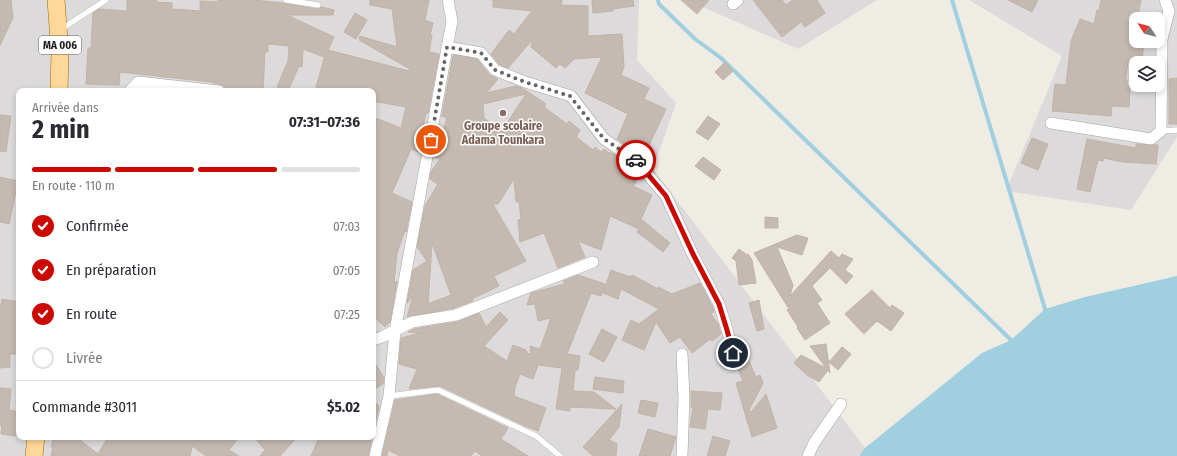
<!DOCTYPE html>
<html lang="fr">
<head>
<meta charset="utf-8">
<style>
	:root { --surface:#fff; --page:#f7f7f7; --text:#2b2b33; --muted:#7c7c81; --line:#e1e1e2; --accent:#cb0900 }
	body { margin:0; font-family:"Fira Sans Condensed",sans-serif; background:var(--page); color:var(--text); height:100vh; display:flex; flex-direction:column; font-size:15px; white-space:nowrap }
	* { box-sizing:border-box; margin:0 }
	p { font-size:13px; color:var(--muted) }
	.icon { flex:none; width:22px; height:22px; fill:none; stroke:currentColor; stroke-width:2; stroke-linecap:round; stroke-linejoin:round }
	.map { position:relative; flex:1; overflow:hidden }
	.sheet { position:absolute; left:16px; top:88px; width:360px; height:352px; display:flex; flex-direction:column; background:var(--surface); border-radius:8px; box-shadow:0 2px 6px #0003 }
	.sheet>* { flex:none }
	.needle { width:26px; rotate:306deg }
	.buttons { position:absolute; left:1129px; top:12px; display:grid; gap:8px }
	.buttons a { display:grid; place-items:center; width:36px; height:36px; border-radius:8px; background:var(--surface); box-shadow:0 2px 6px #0003; font-size:20px }
	.pin { position:absolute; display:grid; place-items:center; width:34px; height:34px; color:#fff; margin:-17px; border:2px solid #fff; border-radius:50%; box-shadow:0 1px 4px #0007 }
	.courier { position:absolute; display:grid; place-items:center; width:40px; height:40px; margin:-20px; border:3px solid #cb0900; border-radius:50%; background:#fff; color:#222; box-shadow:0 1px 5px #0007 }
	.summary em { font-style:normal; font-weight:700 }
	.summary div { display:flex; flex-direction:column-reverse }
	.summary { display:flex; align-items:center; justify-content:space-between; height:68px; padding:0 16px }
	h1 { font-size:26px; font-weight:700; line-height:30px }
	.bar { display:grid; grid-template-columns:repeat(4,1fr); gap:6px 4px; align-content:center; height:48px; padding:0 16px }
	.bar i { height:5px; border-radius:3px; background:var(--line) }
	.bar .on { background:var(--accent) }
	.bar p { grid-column:span 4 }
	.line { display:flex; align-items:center; gap:10px; padding:0 16px; border-top:1px solid var(--line) }
	.line div { flex:1 }
	ol { padding:0 16px; list-style:none }
	li { display:flex; align-items:center; gap:12px; height:44px }
	li p { margin-inline-start:auto }
	li .icon { padding:4px; border-radius:50%; background:var(--accent); color:#fff; stroke-width:4 }
	li:last-child { color:var(--muted) }
	li i { width:22px; height:22px; border:2px solid var(--line); border-radius:50% }
	.map>svg:first-child { display:block }
	.residential { fill:#dcdada; fill-rule:evenodd }
	.water { fill:#a0cfe0 }
	.lines { fill:none; stroke-linecap:round; stroke-linejoin:round }
	.stream { stroke:#a0cfe0; stroke-width:4 }
	.building { fill:#c4bab2; stroke:#c2b3a4; fill-rule:evenodd }
	.service-casing { stroke:#a4a4a4; stroke-width:6 }
	.minor-casing { stroke:#a4a4a4; stroke-width:12 }
	.primary-casing { stroke:#976c00; stroke-width:18 }
	.service { stroke:#fff; stroke-width:5.5 }
	.minor { stroke:#fff; stroke-width:11 }
	.primary { stroke:#ffd798; stroke-width:17 }
	.done { stroke:#666562; stroke-width:4; stroke-dasharray:0 7.2 }
	.route { stroke:#cb0900; stroke-width:5 }
	.education-dot { fill:#8d6e63; stroke:#fff; stroke-width:1.5 }
	.labels { text-anchor:middle; stroke-width:3; stroke-linejoin:round; paint-order:stroke }
	.shield { fill:#fff; stroke:#616161; stroke-width:1 }
	.shield-label { font-size:11px; font-weight:bold; fill:#1d1d1d }
	.education-label { font-size:12px; font-weight:bold; fill:#785e54; stroke:#fff }
</style>
</head>
<body>
<div class="map">
<svg width="1177" height="456" viewBox="0 0 1177 456">
	<rect width="100%" height="100%" fill="#efece3"/>
	<!-- residential -->
	<path class="residential" d="M0 0H639L637 60 676 103 653 169 865 448 859 456H0ZM19 91H373V437H19Z
		M687 0H877L798 49Z
		M969 0H1177V137L1131 210 1006 191 1062 56ZM1136 19H1158V41H1136ZM1136 63H1158V85H1136Z"/>
	<!-- water -->
	<path class="water" d="M1177 276V456H859L865 448 982 353 1011 340 1045 309 1085 297Z"/>
	<g class="lines">
		<!-- stream -->
		<path class="stream" d="M658 0 659 4 695 39 721 58 1011 340
			M952 0 1045 309"/>
	</g>
	<!-- building -->
	<path class="building" d="M0 0H11L13 18 0 45Z
		M127 0H157L156 2 172 3V9L200 11V1L218 2V0H252L283 3 317 9 322 7 334 10 333 15H287L334 37 328 50 409 71 410 69 359 40 360 36 397 47 392 9 370 5V0H429L425 20 433 23 430 35H432L429 52 439 54 428 113H426L421 135 424 136 421 153 411 149 392 193 412 202 406 232 405 230 397 253 394 283 397 281 390 322 385 327 373 316V117L401 128 406 107 373 101V91H332L316 87 325 55 324 57 303 49 302 67 299 66 288 91 277 87 288 61 289 46 268 44V52H265L263 91 225 88 223 85 211 82 120 72 119 85 86 84 88 48H91L93 13 99 9 127 11Z
		M493 0H562L561 5 588 6V36L622 34 624 67 621 75 649 88 644 99 666 109 643 158 617 139 628 114 585 93 602 57 574 59 565 68 560 64 556 68 531 47 532 40 508 68 499 64 491 54 509 30 514 34 532 11 493 7Z
		M592 0H633L634 6 613 9V11L593 13Z
		M681 0H709L697 14Z
		M753 0H782L786 5 793 0H817L825 13 805 27 801 22 782 37Z
		M1008 0H1038L1032 12Z
		M1101 0H1141L1137 19H1136V41H1144L1142 60 1129 58 1125 80H1127V86H1130L1129 107 1112 106 1111 116 1052 111 1055 84 1066 85 1071 41 1080 19 1094 24 1097 10 1099 11Z
		M355 13 367 20 356 39 344 32Z
		M454 55 477 59 490 75 498 79 486 93 516 86 522 88 546 104 544 107 567 124 569 121 580 130 576 137 593 150 595 147 601 152 604 149 610 154V152L631 166 640 176 633 186 652 195 641 219 670 243 663 252 637 232 639 229 610 216 601 250 578 241 585 257 558 268 544 233 520 242 518 220 521 219 519 202H516L514 179 498 204H493L526 261 494 276 499 286 472 299 473 301 454 308 407 317 413 296 407 303 413 270 427 261 417 247 425 206 438 184 430 179 431 172 440 159 434 157 437 141 440 142 447 118 442 116 453 56ZM526 94 502 131 484 118 483 104ZM432 243 451 295 428 304 431 258Z
		M725 62 733 71 723 80 715 72Z
		M1177 78V124H1169V79Z
		M0 115 11 116 6 152 0 151Z
		M708 116 720 124 708 140 696 132Z
		M1032 138 1048 144 1038 170 1021 163Z
		M1087 139 1136 148V144L1158 145 1156 164 1122 162 1104 158 1103 161 1098 160 1090 192 1077 189Z
		M703 157 721 170 714 180 695 166Z
		M0 177 18 181 9 224 0 222Z
		M765 217 778 218V228H765Z
		M797 235 808 238 802 255 777 247 793 285 790 296 831 251 839 258 842 254 853 259 845 270 853 276 846 284 830 268 812 286 822 300 817 303 830 323 805 340 797 328 798 327 787 310 789 309 754 253Z
		M739 249 747 255 748 254 752 260 756 283 739 285 736 261 732 258Z
		M611 270 630 277 632 275 658 289V287L672 294 700 283 713 308 714 312 711 314 718 324 721 334 712 341 710 339 692 353 680 337 670 343 656 322 644 350 622 340 631 320 639 324 659 309 621 289 618 299 603 293Z
		M578 275 605 284 601 296 591 293 567 354 580 356 578 370H575L573 391 594 392 616 409 570 407V411L556 409 562 368 538 365 533 379 520 374 515 387 514 396 546 408 538 431 525 426 440 386 409 389 417 369 399 364 401 338 420 333 408 332 414 329 457 322 479 313 486 327 500 312 508 320 484 346 507 361 513 345 526 350 528 354 531 353 530 346 540 349 551 318 538 321 535 304 527 305 531 293 565 284 563 281Z
		M872 290 890 308 892 305 904 313 891 331 877 321 864 334 845 314Z
		M2 299 19 302 17 313H19V354H10V367L0 368V309Z
		M759 300 764 329 757 331 749 303Z
		M602 329 617 337 604 362 589 354Z
		M826 344 830 373 828 370 819 382 807 375 794 363 801 355 826 368 810 346Z
		M842 347 851 354 838 370 829 362Z
		M745 352 756 377 760 375 763 383 749 410 751 412 766 394 777 428 752 437 736 383 743 381 734 360Z
		M373 360 384 378 383 384 373 390Z
		M595 377 624 381 623 393 593 389Z
		M0 388 11 389 9 410 18 412 16 436 1 434 2 425H0Z
		M691 391 722 393 720 410 708 409 705 429 690 427 693 408 691 407Z
		M437 394 508 428 501 439 528 456H482L475 451 471 456H400L388 450 387 456H382L395 400Z
		M641 400 658 403 655 417 638 413Z
		M373 401 379 406 373 434Z
		M622 404 619 427 609 440 617 444 616 456H593L583 447Z
		M648 429 676 437 670 456H639Z
		M713 436 730 441 725 456H707Z
		M54 437H76L98 454 108 437H239L229 450 239 456H206L192 446 190 456H51L53 447H51Z
		M254 437H297L280 456H260L265 450Z
		M319 437H372L368 456H311Z"/>
	<g class="lines">
		<!-- service casing -->
		<g class="service-casing">
			<path id="service" d="M286 0 318 5
				M60 30 106 0
				M1161 131 1177 130
				M389 396 438 390 536 436 560 456"/>
		</g>
		<!-- minor casing -->
		<g class="minor-casing">
			<path id="minor" d="M733 4 738 0
				M447 47 481 53 495 70 525 82 571 96 604 139 636 161 666 196 693 255 719 304 727 329 733 353
				M130 91 138 82 219 91
				M1051 123 1151 139 1161 131 1162 39 1169 11 1165 0
				M373 340 382 337 412 322 456 315 593 262
				M375 456 389 396 395 331 452 21 448 0
				M682 456 684 398 682 354
				M808 456 814 443 841 404"/>
		</g>
		<!-- primary casing -->
		<g class="primary-casing">
			<path id="primary" d="M56 0 60 53 59 91
				M34 456 36 437"/>
		</g>
		<!-- service -->
		<use href="#service" class="service"/>
		<!-- minor -->
		<use href="#minor" class="minor"/>
		<!-- primary -->
		<use href="#primary" class="primary"/>
	</g>
	<g class="lines">
		<!-- done -->
		<path class="done" d="M431 140 447 47 481 53 495 70 525 82 570 96 604 139 636 160"/>
		<!-- route -->
		<path class="route" d="M636 160 666 196 693 254 719 304 727 330 733 353"/>
	</g>
	<!-- markers -->
	<circle class="education-dot" cx="503" cy="113" r="4"/>
	<g class="labels">
		<!-- shield labels -->
		<rect class="shield" x="39" y="36" width="42" height="18" rx="3"/>
		<g class="shield-label">
			<text x="60" y="49">MA 006</text>
		</g>
		<!-- education labels -->
		<g class="education-label">
			<text x="503" y="130">Groupe scolaire<tspan x="503" dy="14">Adama Tounkara</tspan></text>
		</g>
	</g>
</svg>
<div class="buttons">
<a><svg class="needle" viewBox="-14 -14 28 28"><path d="M0-13l5 13h-10z" fill="#e53935"/><path d="M0 13l5-13h-10z" fill="#7c7c81"/></svg></a>
<a><svg class="icon" aria-label="layers" viewBox="0 0 24 24"><path d="M12 4l9 5-9 5-9-5zM3 14l9 5 9-5"/></svg></a>
</div>
<div class="pin" style="left:431px;top:140px;background:#ea580c"><svg class="icon" aria-label="bag" viewBox="0 0 24 24"><path d="M5 8h14l-1 12H6zM9 8a3 3 0 0 1 6 0"/></svg></div>
<div class="pin" style="left:733px;top:353px;background:#1f2937"><svg class="icon" aria-label="home" viewBox="0 0 24 24"><path d="M3 11l9-7 9 7M6 9v11h12V9"/></svg></div>
<div class="courier" style="left:636px;top:160px"><svg class="icon" aria-label="car" viewBox="0 0 24 24"><path d="M5 17H2v-5l4-1 3-4h7l3 4 3 1v5h-3M9 17h6M6 11h13"/><circle cx="7" cy="17" r="2"/><circle cx="17" cy="17" r="2"/></svg></div>
<section class="sheet">
<div class="summary"><div><h1>2 min</h1><p>Arrivée dans</p></div><em>07:31–07:36</em></div>
<div class="bar"><i class="on"></i><i class="on"></i><i class="on"></i><i></i><p>En route · 110 m</p></div>
<ol>
<li><svg class="icon" aria-label="check" viewBox="0 0 24 24"><path d="M5 12l5 5 9-10"/></svg>Confirmée<p>07:03</p></li>
<li><svg class="icon" aria-label="check" viewBox="0 0 24 24"><path d="M5 12l5 5 9-10"/></svg>En préparation<p>07:05</p></li>
<li><svg class="icon" aria-label="check" viewBox="0 0 24 24"><path d="M5 12l5 5 9-10"/></svg>En route<p>07:25</p></li>
<li><i></i>Livrée</li>
</ol>
<div class="line" style="height:52px"><div>Commande #3011</div><b>$5.02</b></div>
</section>
</div>
</body>
</html>
